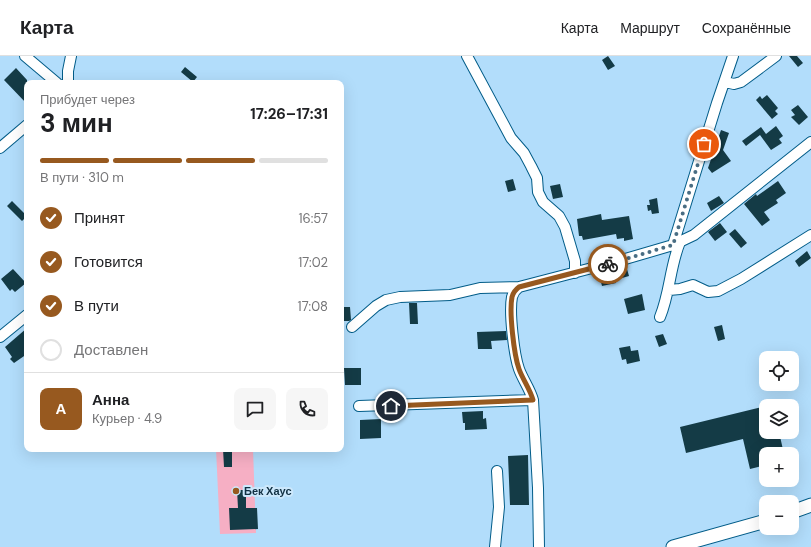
<!DOCTYPE html>
<html lang="ru">
<head>
<meta charset="utf-8">
<style>
	:root { --surface:#fff; --page:#f6f6f6; --text:#202124; --muted:#757577; --line:#e0e0e0; --accent:#97591f }
	body { margin:0; font-family:"DM Sans",sans-serif; background:var(--page); color:var(--text); height:100vh; display:flex; flex-direction:column; font-size:15px; white-space:nowrap }
	* { box-sizing:border-box; margin:0 }
	p { font-size:13px; color:var(--muted) }
	.icon { flex:none; width:22px; height:22px; fill:none; stroke:currentColor; stroke-width:2; stroke-linecap:round; stroke-linejoin:round }
	.map { position:relative; flex:1; overflow:hidden }
	.drawer { position:absolute; left:24px; top:24px; width:320px; height:372px; display:flex; flex-direction:column; background:var(--surface); border-radius:8px; box-shadow:0 4px 16px #0002 }
	.drawer>* { flex:none }
	.tools { position:absolute; left:759px; top:295px; display:grid; gap:8px }
	.tools a { display:grid; place-items:center; width:40px; height:40px; border-radius:8px; background:var(--surface); box-shadow:0 4px 16px #0002; font-size:20px }
	.pin { position:absolute; display:grid; place-items:center; width:34px; height:34px; color:#fff; margin:-17px; border:2px solid #fff; border-radius:50%; box-shadow:0 1px 4px #0007 }
	.courier { position:absolute; display:grid; place-items:center; width:40px; height:40px; margin:-20px; border:3px solid #97591f; border-radius:50%; background:#fff; color:#222; box-shadow:0 1px 5px #0007 }
	.headline em { font-style:normal; font-weight:700 }
	.headline div { display:flex; flex-direction:column-reverse }
	.headline { display:flex; align-items:center; justify-content:space-between; height:68px; padding:0 16px }
	h1 { font-size:26px; font-weight:700; line-height:30px }
	.bar { display:grid; grid-template-columns:repeat(4,1fr); gap:6px 4px; align-content:center; height:48px; padding:0 16px }
	.bar i { height:5px; border-radius:3px; background:var(--line) }
	.bar .selected { background:var(--accent) }
	.bar p { grid-column:span 4 }
	.line { display:flex; align-items:center; gap:10px; padding:0 16px; border-top:1px solid var(--line) }
	.line div { flex:1 }
	.round { display:grid; place-items:center; flex:none; width:42px; height:42px; border-radius:8px; background:var(--page) }
	ol { padding:0 16px; list-style:none }
	li { display:flex; align-items:center; gap:12px; height:44px }
	li p { margin-inline-start:auto }
	li .icon { padding:4px; border-radius:50%; background:var(--accent); color:#fff; stroke-width:4 }
	li:last-child { color:var(--muted) }
	li i { width:22px; height:22px; border:2px solid var(--line); border-radius:50% }
	header { display:flex; align-items:center; gap:24px; box-sizing:border-box; height:56px; padding:0 20px; background:var(--surface); border-bottom:1px solid var(--line) }
	header strong { font-size:19px }
	nav { display:flex; gap:22px; margin-inline-start:auto; font-size:14px }
	.map>svg:first-child { display:block }
	.green { fill:#f6afc4 }
	.building { fill:#143b46 }
	.lines { fill:none; stroke-linecap:round; stroke-linejoin:round }
	.minor-casing { stroke:#025c88; stroke-width:12 }
	.major-casing { stroke:#025c88; stroke-width:15 }
	.minor { stroke:#fff; stroke-width:10 }
	.major { stroke:#fff; stroke-width:13 }
	.done { stroke:#496d83; stroke-width:4; stroke-dasharray:0 7.2 }
	.route { stroke:#97591f; stroke-width:5 }
	.poi-dot { fill:#97591f; stroke:#cce8fc; stroke-width:1.5 }
	.labels { text-anchor:middle; stroke-width:4; stroke-linejoin:round; paint-order:stroke }
	.poi-label { font-size:11px; font-weight:bold; fill:#113043; stroke:#cce8fc; text-anchor:start }
</style>
</head>
<body>
<header>
<strong>Карта</strong>
<nav><a>Карта</a><a>Маршрут</a><a>Сохранённые</a></nav>
</header>
<div class="map">
<svg width="811" height="491" viewBox="0 0 811 491">
	<rect width="100%" height="100%" fill="#b2ddfb"/>
	<!-- green -->
	<path class="green" d="M216 393H253L256 477 220 478Z"/>
	<!-- building -->
	<path class="building" d="M608 0 615 10 608 14 602 4Z
		M789 0H797L803 7 798 11Z
		M185 11 197 21 193 26 181 16Z
		M16 12 27 24V48L4 24Z
		M767 39 778 52 775 55 778 58 772 63 756 44 760 40 762 43Z
		M798 49 808 61 799 69 791 61 795 59 791 54Z
		M776 70 783 80 779 83 782 87 771 94 760 79 746 90 742 85 761 71 766 78Z
		M721 74 729 77 723 94 731 105 712 117 708 112Z
		M513 123 516 134 508 136 505 125Z
		M778 125 786 137 776 144 778 147 764 156 770 164 762 170 744 148 756 138 757 140Z
		M560 128 563 141 553 143 550 130Z
		M719 140 724 147 711 155 707 147Z
		M657 142 659 157 652 158 651 154 648 155 647 149H650L649 144Z
		M12 145 27 160 22 165 7 150Z
		M601 158 602 164 629 160 633 183 624 185V182L617 183 616 178 583 184 582 180H579L577 163Z
		M720 167 727 176 715 185 708 176Z
		M735 173 747 187 741 192 729 178Z
		M807 195 811 202 799 211 795 205Z
		M13 213 26 227 15 236 12 233 10 235 1 223Z
		M627 213 629 220 615 224 616 227 602 230 599 218 613 215 614 217Z
		M642 238 645 254 628 258 624 243Z
		M409 247H417L418 268H410Z
		M341 251H350L351 264 349 265H341Z
		M722 269 725 283 718 285 714 271Z
		M27 272V298L14 307 10 303 12 301 5 291Z
		M506 275 507 284 491 285 492 293H478L477 276Z
		M663 278 667 288 659 291 655 280Z
		M630 290 631 295 638 294 640 305 627 308 626 303 622 304 619 292Z
		M344 312H361V329H345Z
		M766 350V376H779L784 398H766V409L750 413 743 383 686 397 680 371Z
		M483 355V363L486 362 487 373 465 374V367H463L462 356Z
		M381 363V382L360 383V364Z
		M223 393H232V411H224Z
		M528 399 529 449H510L508 400Z
		M237 434H246V452H257L258 473 230 474 229 452H238Z"/>
	<g class="lines">
		<!-- minor casing -->
		<g class="minor-casing">
			<path id="minor" d="M25 0 57 27
				M467 0 511 82 524 97 531 110 537 122 538 136 543 146 559 160 565 171 575 205V217
				M725 26 734 28 741 26 776 0
				M68 27V15L71 0
				M0 92 27 69
				M673 189 717 47 733 0
				M519 231C515 234 513 237 512 241 509 256 514 299 519 313 523 324 530 333 533 344L538 432 539 491
				M669 234 680 233 693 229 708 236 718 235 741 223 811 179
				M660 261C670 237 670 210 680 186
				M352 271 376 250 386 244 400 241 450 239 480 232 519 231 615 206 673 189 694 179 811 86
				M0 281 27 259
				M359 350 533 344
				M495 491 499 451 497 415"/>
		</g>
		<!-- major casing -->
		<g class="major-casing">
			<path id="major" d="M792 456 811 449
				M673 491 766 465"/>
		</g>
		<!-- minor -->
		<use href="#minor" class="minor"/>
		<!-- major -->
		<use href="#major" class="major"/>
	</g>
	<g class="lines">
		<!-- done -->
		<path class="done" d="M608 208 673 189 704 88"/>
		<!-- route -->
		<path class="route" d="M391 350 533 344C530 333 523 324 519 313 514 299 509 256 512 241 513 237 515 234 519 231L608 208"/>
	</g>
	<!-- markers -->
	<circle class="poi-dot" cx="236" cy="435" r="4"/>
	<g class="labels">
		<!-- poi labels -->
		<g class="poi-label">
			<text x="244" y="439">Бек Хаус</text>
		</g>
	</g>
</svg>
<div class="tools">
<a><svg class="icon" aria-label="locate" viewBox="0 0 24 24"><circle cx="12" cy="12" r="6"/><path d="M12 2v4M12 18v4M2 12h4M18 12h4"/></svg></a>
<a><svg class="icon" aria-label="layers" viewBox="0 0 24 24"><path d="M12 4l9 5-9 5-9-5zM3 14l9 5 9-5"/></svg></a>
<a>+</a>
<a>−</a>
</div>
<div class="pin" style="left:704px;top:88px;background:#ea580c"><svg class="icon" aria-label="bag" viewBox="0 0 24 24"><path d="M5 8h14l-1 12H6zM9 8a3 3 0 0 1 6 0"/></svg></div>
<div class="pin" style="left:391px;top:350px;background:#1f2937"><svg class="icon" aria-label="home" viewBox="0 0 24 24"><path d="M3 11l9-7 9 7M6 9v11h12V9"/></svg></div>
<div class="courier" style="left:608px;top:208px"><svg class="icon" aria-label="bike" viewBox="0 0 24 24"><circle cx="6" cy="16" r="4"/><circle cx="18" cy="16" r="4"/><path d="M6 16l4-8h5l3 8M10 8l3 8H6M13 5h3"/></svg></div>
<section class="drawer">
<div class="headline"><div><h1>3 мин</h1><p>Прибудет через</p></div><em>17:26–17:31</em></div>
<div class="bar"><i class="selected"></i><i class="selected"></i><i class="selected"></i><i></i><p>В пути · 310 m</p></div>
<ol>
<li><svg class="icon" aria-label="check" viewBox="0 0 24 24"><path d="M5 12l5 5 9-10"/></svg>Принят<p>16:57</p></li>
<li><svg class="icon" aria-label="check" viewBox="0 0 24 24"><path d="M5 12l5 5 9-10"/></svg>Готовится<p>17:02</p></li>
<li><svg class="icon" aria-label="check" viewBox="0 0 24 24"><path d="M5 12l5 5 9-10"/></svg>В пути<p>17:08</p></li>
<li><i></i>Доставлен</li>
</ol>
<div class="line" style="height:72px"><b class="round" style="background:var(--accent);color:#fff">А</b><div><b>Анна</b><p>Курьер · 4.9</p></div><a class="round"><svg class="icon" aria-label="chat" viewBox="0 0 24 24"><path d="M4 5h16v11H9l-5 4z"/></svg></a><a class="round"><svg class="icon" aria-label="phone" viewBox="0 0 24 24"><path d="M5 4h4l2 5-3 2q2 4 5 5l2-3 5 2v4C11 20 4 13 5 4z"/></svg></a></div>
</section>
</div>
</body>
</html>
